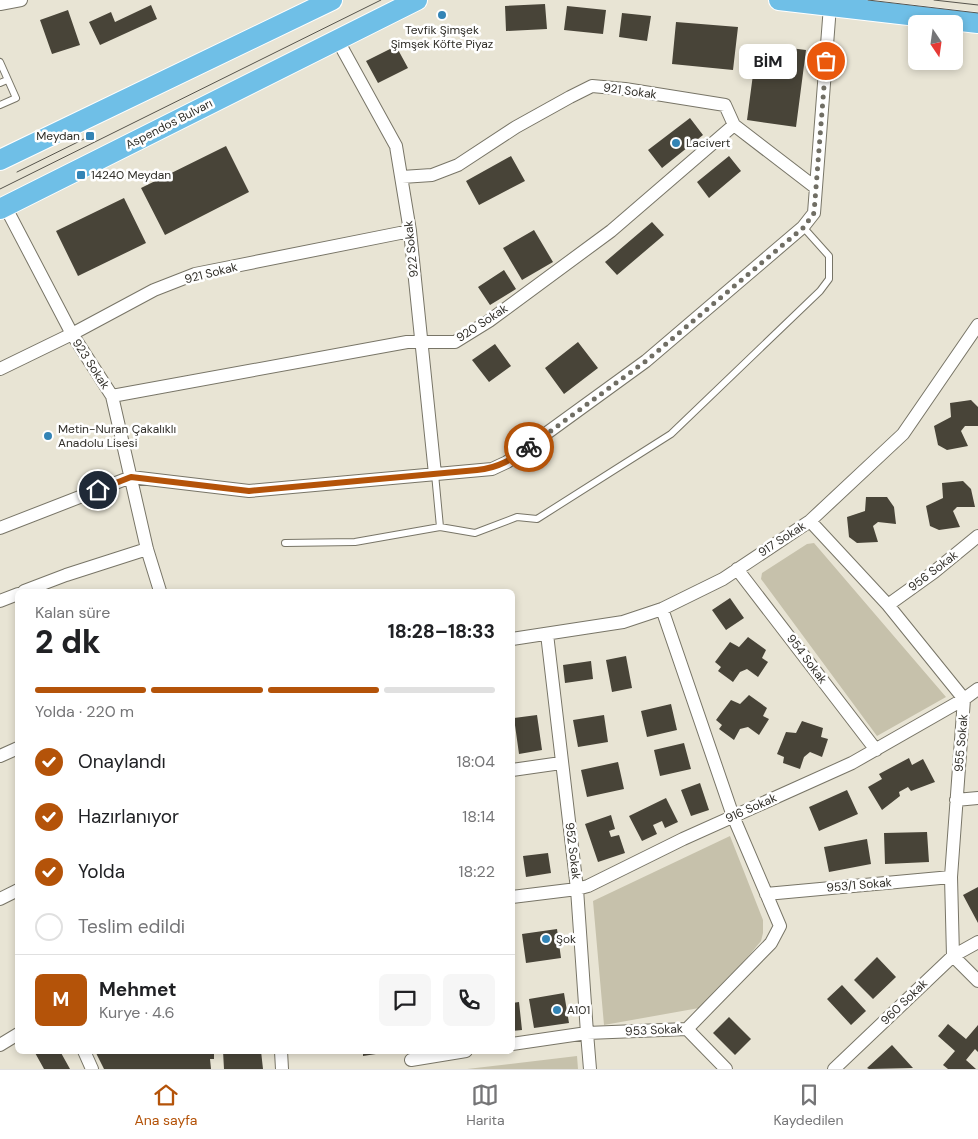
<!DOCTYPE html>
<html lang="tr">
<head>
<meta charset="utf-8">
<style>
	:root { --surface:#fff; --page:#f6f6f6; --text:#202124; --muted:#757577; --line:#e0e0e0; --accent:#b45309 }
	body { margin:0; font-family:"DM Sans",sans-serif; background:var(--page); color:var(--text); height:100vh; display:flex; flex-direction:column; font-size:19px; white-space:nowrap }
	* { box-sizing:border-box; margin:0 }
	p { font-size:16px; color:var(--muted) }
	.icon { flex:none; width:28px; height:28px; fill:none; stroke:currentColor; stroke-width:2; stroke-linecap:round; stroke-linejoin:round }
	.map { position:relative; flex:1; overflow:hidden }
	.details { position:absolute; left:15px; top:589px; width:500px; height:465px; display:flex; flex-direction:column; background:var(--surface); border-radius:8px; box-shadow:0 2px 8px #0003 }
	.details>* { flex:none }
	.needle { width:32px; rotate:167deg }
	.fabs { position:absolute; left:908px; top:15px; display:grid; gap:10px }
	.fabs a { display:grid; place-items:center; width:55px; height:55px; border-radius:8px; background:var(--surface); box-shadow:0 2px 8px #0003; font-size:25px }
	.pin { position:absolute; display:grid; place-items:center; width:42px; height:42px; color:#fff; margin:-21px; border:2px solid #fff; border-radius:50%; box-shadow:0 1px 5px #0007 }
	.courier { position:absolute; display:grid; place-items:center; width:50px; height:50px; margin:-25px; border:4px solid #b45309; border-radius:50%; background:#fff; color:#222; box-shadow:0 1px 6px #0007 }
	.bubble { position:absolute; height:35px; border-radius:8px; background:var(--surface); box-shadow:0 2px 8px #0003; font-size:16px; font-weight:800; line-height:35px; text-align:center }
	.overview em { font-style:normal; font-weight:800 }
	.overview div { display:flex; flex-direction:column-reverse }
	.overview { display:flex; align-items:center; justify-content:space-between; height:85px; padding:0 20px }
	h1 { font-size:32px; font-weight:800; line-height:38px }
	.bar { display:grid; grid-template-columns:repeat(4,1fr); gap:8px 5px; align-content:center; height:60px; padding:0 20px }
	.bar i { height:6px; border-radius:4px; background:var(--line) }
	.bar .active { background:var(--accent) }
	.bar p { grid-column:span 4 }
	.line { display:flex; align-items:center; gap:12px; padding:0 20px; border-top:1px solid var(--line) }
	.line div { flex:1 }
	.round { display:grid; place-items:center; flex:none; width:52px; height:52px; border-radius:8px; background:var(--page) }
	ol { padding:0 20px; list-style:none }
	li { display:flex; align-items:center; gap:15px; height:55px }
	li p { margin-inline-start:auto }
	li .icon { padding:5px; border-radius:50%; background:var(--accent); color:#fff; stroke-width:4 }
	li:last-child { color:var(--muted) }
	li i { width:28px; height:28px; border:2px solid var(--line); border-radius:50% }
	.tab-bar { display:flex; justify-content:space-around; align-items:center; height:70px; border-top:1px solid var(--line); background:var(--surface); font-size:14px; color:var(--muted) }
	.tab-bar a { display:grid; justify-items:center; gap:2px }
	.tab-bar .active { color:var(--accent) }
	.map>svg:first-child { display:block }
	.green { fill:#c6c1ab }
	.building { fill:#484438 }
	.lines { fill:none; stroke-linecap:round; stroke-linejoin:round }
	.service-casing { stroke:#787567; stroke-width:8 }
	.minor-casing { stroke:#787567; stroke-width:14 }
	.primary-casing { stroke:#fff; stroke-width:22 }
	.service { stroke:#fff; stroke-width:6 }
	.minor { stroke:#fff; stroke-width:12 }
	.primary { stroke:#6fbfe7; stroke-width:20 }
	.tram { stroke:#56544c; stroke-width:1 }
	.done { stroke:#706e64; stroke-width:5; stroke-dasharray:0 9 }
	.route { stroke:#b45309; stroke-width:6 }
	.poi-dot { fill:#3384b5; stroke:#fff; stroke-width:2 }
	.labels { text-anchor:middle; stroke-width:5; stroke-linejoin:round; paint-order:stroke }
	.poi-label { font-size:12px; fill:#302e28; stroke:#fff; text-anchor:start }
	.street-label { font-size:12px; fill:#302e28; stroke:#fff }
</style>
</head>
<body>
<div class="map">
<svg width="978" height="1069" viewBox="0 0 978 1069">
	<rect width="100%" height="100%" fill="#e8e4d4"/>
	<!-- green -->
	<path class="green" d="M814 543 946 697 877 736 761 579 762 573 807 544Z
		M730 836 763 920V933L761 941 733 975 699 1008 604 1025 593 901Z
		M577 1056 578 1069H467Z"/>
	<!-- building -->
	<path class="building" d="M545 4 547 29 506 31 505 6Z
		M151 5 157 19 100 45 89 22 111 12 115 22Z
		M567 6 606 10 603 34 564 30Z
		M68 10 80 45 52 54 40 20Z
		M622 13 651 16 647 41 619 37Z
		M676 22 738 27 733 70 672 64Z
		M757 44 806 50 796 127 747 120Z
		M396 46 408 68 378 83 366 61Z
		M690 118 703 135 662 168 648 150Z
		M226 146 249 192 165 235 141 188Z
		M511 156 525 181 479 205 466 181Z
		M729 156 741 171 709 198 697 182Z
		M124 198 146 243 78 276 56 231Z
		M652 222 664 235 617 275 605 262Z
		M534 230 553 262 522 280 503 248Z
		M504 270 516 289 490 305 478 287Z
		M578 342 598 368 564 394 545 368Z
		M495 344 511 366 489 382 472 360Z
		M971 400 978 407V426H965L961 431 968 446 947 450 938 445 934 426 951 417 950 403Z
		M963 481 971 489 975 507H957L953 511 960 527 939 530 930 526 926 506 943 498 942 483Z
		M866 497H887L894 507 896 524 878 522 873 526 878 542 857 543 849 537 847 517 865 511Z
		M730 598 744 618 726 630 712 610Z
		M748 637 766 650 762 658 768 662 758 677 747 669 740 672 733 682 718 671 721 667 715 662 730 642 739 647Z
		M626 656 632 688 612 692 606 660Z
		M591 661 593 679 565 683 563 665Z
		M749 695 767 708 763 716 769 719 759 735 748 727 740 729 734 740 719 729 722 725 716 720 731 700 740 704Z
		M671 704 677 730 647 737 641 711Z
		M537 715 542 750 519 754 514 718Z
		M604 715 608 742 578 747 573 720Z
		M802 721 823 728 821 737 828 739 822 757 810 752 804 757 800 769 783 763 784 757 777 754 786 732 796 733Z
		M684 743 691 769 660 776 654 750Z
		M909 758 912 765 923 759 935 782 911 791 908 787 899 792 900 796 882 810 868 787 882 779 879 774Z
		M618 762 624 789 587 797 581 770Z
		M700 783 709 810 691 816 681 790Z
		M847 790 858 814 819 831 809 807Z
		M666 798 678 822 665 828 662 821 653 825 657 834 642 841 629 816Z
		M611 815 615 829 609 831 611 837 619 835 625 853 598 862 585 824Z
		M927 832 929 862 885 864 884 833Z
		M867 839 871 864 829 872 824 847Z
		M548 853 551 873 526 877 523 856Z
		M978 887V923L963 895Z
		M557 929 561 958 526 963 522 934Z
		M877 957 896 977 873 999 854 980Z
		M842 985 866 1011 851 1025 827 999Z
		M564 993 569 1023 534 1028 529 999Z
		M519 1002 522 1030 512 1031V1003Z
		M729 1017 751 1039 735 1055 713 1033Z
		M948 1024 966 1039 978 1025V1052L975 1049 966 1060 976 1069H948L943 1065 955 1051 938 1036Z
		M892 1045 913 1068 869 1069 867 1068Z
		M34 1051H60L70 1069H44Z
		M95 1051H214V1059H210L211 1069H104Z
		M223 1051H261L263 1069H224Z
		M363 1051H389V1052L363 1056Z"/>
	<g class="lines">
		<!-- service casing -->
		<g class="service-casing">
			<path id="service" d="M0 62 16 98 0 105
				M0 83 7 80
				M435 474 440 527
				M285 543 355 542 440 527 475 533 517 517 537 519 671 434 820 291 829 279V256L803 227"/>
		</g>
		<!-- minor casing -->
		<g class="minor-casing">
			<path id="minor" d="M0 4 21 0
				M337 39 396 146 410 231 435 474
				M402 177 432 175 458 165 516 127 570 97 592 86 625 89 725 105 734 125 816 188
				M5 206 72 334 112 396 147 549 160 591
				M0 369 72 334 154 290 195 274 410 231
				M112 396 407 342H455L489 321 611 231 734 125
				M810 521 888 605 964 699 951 877 953 956 978 981
				M0 528 131 477 249 491 492 469 507 462 646 361 803 227 814 213 830 6
				M737 569 876 750
				M24 591 66 575 147 549
				M0 601 18 594
				M888 605 934 572 978 536
				M547 634 577 889 587 1033 590 1069
				M512 639 623 622 662 609 723 579 810 521 903 434 978 325
				M0 756 18 748
				M512 770 561 763
				M956 800 978 798
				M766 894 951 877
				M512 897 577 889 588 886 683 839 852 763 964 699 978 689
				M0 899 18 890
				M687 1029 726 1069
				M512 1044 587 1033 687 1029 771 943 780 926 733 816 662 609
				M0 1045 18 1034
				M84 1051 92 1069
				M281 1051 282 1069
				M411 1060 466 1051
				M834 1069 953 956 978 942"/>
		</g>
		<!-- primary casing -->
		<g class="primary-casing">
			<path id="primary" d="M779 0 978 23
				M0 160 332 0
				M0 209 417 0"/>
		</g>
		<!-- service -->
		<use href="#service" class="service"/>
		<!-- minor -->
		<use href="#minor" class="minor"/>
		<!-- primary -->
		<use href="#primary" class="primary"/>
		<!-- tram -->
		<path class="tram" d="M868 0 978 13
			M934 0 978 5
			M17 172 86 138
			M0 189 381 0"/>
	</g>
	<g class="lines">
		<!-- done -->
		<path class="done" d="M529 447 646 361 804 227 814 213 826 61"/>
		<!-- route -->
		<path class="route" d="M98 490 131 477 249 491 477 470C499 468 512 459 529 447"/>
	</g>
	<!-- markers -->
	<g class="poi-dot">
		<circle cx="442" cy="15" r="5"/>
		<rect x="85" y="131" width="10" height="10" rx="2.5"/>
		<circle cx="676" cy="143" r="5"/>
		<rect x="76" y="170" width="10" height="10" rx="2.5"/>
		<circle cx="48" cy="436" r="5"/>
		<circle cx="546" cy="939" r="5"/>
		<circle cx="557" cy="1010" r="5"/>
	</g>
	<g class="labels">
		<!-- poi labels -->
		<g class="poi-label">
			<text x="442" y="34" text-anchor="middle">Tevfik Şimşek<tspan x="442" dy="14">Şimşek Köfte Piyaz</tspan></text>
			<text x="80" y="140" text-anchor="end">Meydan</text>
			<text x="686" y="147">Lacivert</text>
			<text x="91" y="179">14240 Meydan</text>
			<text x="58" y="433">Metin-Nuran Çakalıklı<tspan x="58" dy="14">Anadolu Lisesi</tspan></text>
			<text x="556" y="943">Şok</text>
			<text x="567" y="1014">A101</text>
		</g>
		<!-- street labels -->
		<g class="street-label">
			<text transform="translate(630 91) rotate(8)" y="4">921 Sokak</text>
			<text transform="translate(169 124) rotate(-27)" y="4">Aspendos Bulvarı</text>
			<text transform="translate(411 249) rotate(-96)" y="4">922 Sokak</text>
			<text transform="translate(211 273) rotate(-14)" y="4">921 Sokak</text>
			<text transform="translate(482 323) rotate(-33)" y="4">920 Sokak</text>
			<text transform="translate(91 364) rotate(57)" y="4">923 Sokak</text>
			<text transform="translate(782 539) rotate(-33)" y="4">917 Sokak</text>
			<text transform="translate(933 571) rotate(-37)" y="4">956 Sokak</text>
			<text transform="translate(807 659) rotate(53)" y="4">954 Sokak</text>
			<text transform="translate(961 743) rotate(-85)" y="4">955 Sokak</text>
			<text transform="translate(751 808) rotate(-24)" y="4">916 Sokak</text>
			<text transform="translate(573 851) rotate(83)" y="4">952 Sokak</text>
			<text transform="translate(859 885) rotate(-5)" y="4">953/1 Sokak</text>
			<text transform="translate(904 1002) rotate(-44)" y="4">960 Sokak</text>
			<text transform="translate(654 1030) rotate(-3)" y="4">953 Sokak</text>
		</g>
	</g>
</svg>
<div class="fabs">
<a><svg class="needle" viewBox="-14 -14 28 28"><path d="M0-13l5 13h-10z" fill="#e53935"/><path d="M0 13l5-13h-10z" fill="#757577"/></svg></a>
</div>
<div class="pin" style="left:826px;top:61px;background:#ea580c"><svg class="icon" aria-label="bag" viewBox="0 0 24 24"><path d="M5 8h14l-1 12H6zM9 8a3 3 0 0 1 6 0"/></svg></div>
<div class="pin" style="left:98px;top:490px;background:#1f2937"><svg class="icon" aria-label="home" viewBox="0 0 24 24"><path d="M3 11l9-7 9 7M6 9v11h12V9"/></svg></div>
<div class="courier" style="left:529px;top:447px"><svg class="icon" aria-label="bike" viewBox="0 0 24 24"><circle cx="6" cy="16" r="4"/><circle cx="18" cy="16" r="4"/><path d="M6 16l4-8h5l3 8M10 8l3 8H6M13 5h3"/></svg></div>
<div class="bubble" style="left:739px;top:44px;width:58px">BİM</div>
<section class="details">
<div class="overview"><div><h1>2 dk</h1><p>Kalan süre</p></div><em>18:28–18:33</em></div>
<div class="bar"><i class="active"></i><i class="active"></i><i class="active"></i><i></i><p>Yolda · 220 m</p></div>
<ol>
<li><svg class="icon" aria-label="check" viewBox="0 0 24 24"><path d="M5 12l5 5 9-10"/></svg>Onaylandı<p>18:04</p></li>
<li><svg class="icon" aria-label="check" viewBox="0 0 24 24"><path d="M5 12l5 5 9-10"/></svg>Hazırlanıyor<p>18:14</p></li>
<li><svg class="icon" aria-label="check" viewBox="0 0 24 24"><path d="M5 12l5 5 9-10"/></svg>Yolda<p>18:22</p></li>
<li><i></i>Teslim edildi</li>
</ol>
<div class="line" style="height:90px"><b class="round" style="background:var(--accent);color:#fff">M</b><div><b>Mehmet</b><p>Kurye · 4.6</p></div><a class="round"><svg class="icon" aria-label="chat" viewBox="0 0 24 24"><path d="M4 5h16v11H9l-5 4z"/></svg></a><a class="round"><svg class="icon" aria-label="phone" viewBox="0 0 24 24"><path d="M5 4h4l2 5-3 2q2 4 5 5l2-3 5 2v4C11 20 4 13 5 4z"/></svg></a></div>
</section>
</div>
<nav class="tab-bar">
<a class="active"><svg class="icon" aria-label="home" viewBox="0 0 24 24"><path d="M3 11l9-7 9 7M6 9v11h12V9"/></svg>Ana sayfa</a>
<a><svg class="icon" aria-label="map" viewBox="0 0 24 24"><path d="M3 6l6-2 6 2 6-2v14l-6 2-6-2-6 2zM9 4v14M15 6v14"/></svg>Harita</a>
<a><svg class="icon" aria-label="saved" viewBox="0 0 24 24"><path d="M7 4h10v16l-5-4-5 4z"/></svg>Kaydedilen</a>
</nav>
</body>
</html>
